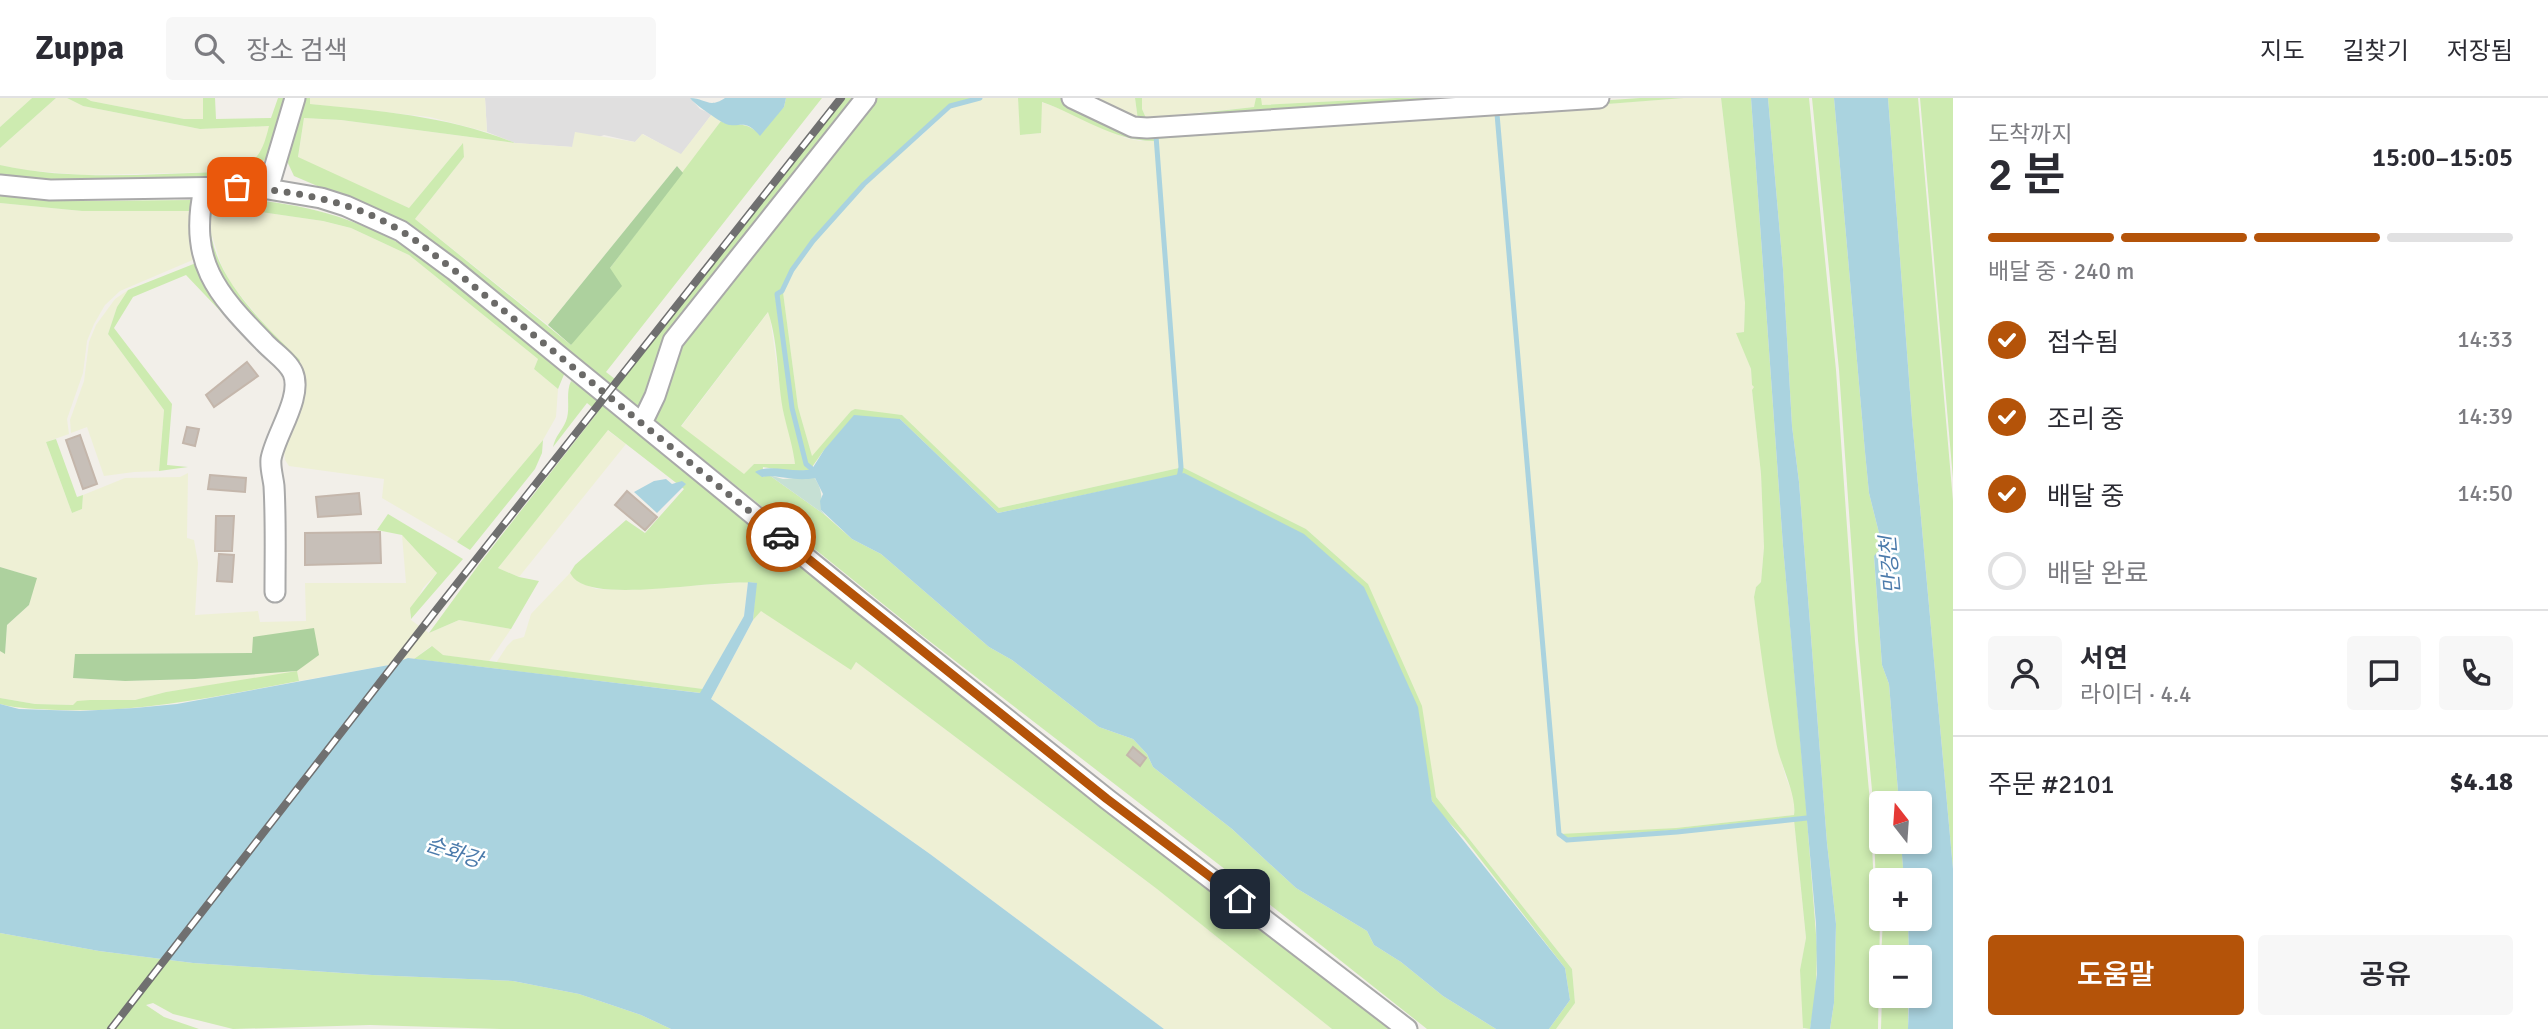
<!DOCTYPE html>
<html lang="ko">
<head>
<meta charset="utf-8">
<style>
	:root { --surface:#fff; --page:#f7f7f7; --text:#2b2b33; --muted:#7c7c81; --line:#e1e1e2; --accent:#b45309 }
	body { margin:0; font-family:Signika,"Noto Sans KR",sans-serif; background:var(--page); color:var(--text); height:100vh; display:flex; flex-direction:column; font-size:26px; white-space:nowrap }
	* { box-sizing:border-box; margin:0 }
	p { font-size:23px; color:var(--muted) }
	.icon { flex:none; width:38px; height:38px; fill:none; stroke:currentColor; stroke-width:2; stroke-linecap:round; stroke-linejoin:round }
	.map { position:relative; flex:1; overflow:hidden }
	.panel { display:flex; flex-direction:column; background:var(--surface); width:595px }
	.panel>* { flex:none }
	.needle { width:46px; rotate:343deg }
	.tools { position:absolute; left:1869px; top:693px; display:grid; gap:14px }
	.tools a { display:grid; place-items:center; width:63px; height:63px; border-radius:7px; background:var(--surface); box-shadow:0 4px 10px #0003; font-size:35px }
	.pin { position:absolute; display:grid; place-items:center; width:60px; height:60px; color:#fff; margin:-30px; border-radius:14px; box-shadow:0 4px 10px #0006 }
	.courier { position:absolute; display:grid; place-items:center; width:70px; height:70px; margin:-35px; border:5px solid #b45309; border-radius:50%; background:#fff; color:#222; box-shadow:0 2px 9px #0007 }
	.headline em { font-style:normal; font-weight:600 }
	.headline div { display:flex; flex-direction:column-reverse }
	.headline { display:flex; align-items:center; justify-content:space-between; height:119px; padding:0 35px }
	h1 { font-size:46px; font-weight:600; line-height:52px }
	.bar { display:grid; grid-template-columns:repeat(4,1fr); gap:10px 7px; align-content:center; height:84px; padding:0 35px }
	.bar i { height:9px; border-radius:5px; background:var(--line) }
	.bar .selected { background:var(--accent) }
	.bar p { grid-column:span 4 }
	.line { display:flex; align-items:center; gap:18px; padding:0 35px; border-top:2px solid var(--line) }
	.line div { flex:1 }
	.round { display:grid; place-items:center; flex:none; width:74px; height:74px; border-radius:7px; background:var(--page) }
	ol { padding:0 35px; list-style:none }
	li { display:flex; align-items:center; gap:21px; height:77px }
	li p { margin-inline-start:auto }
	li .icon { padding:7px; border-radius:50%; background:var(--accent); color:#fff; stroke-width:4 }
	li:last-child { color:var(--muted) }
	li i { width:38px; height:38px; border:4px solid var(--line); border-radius:50% }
	.button { display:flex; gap:14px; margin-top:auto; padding:14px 35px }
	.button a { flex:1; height:80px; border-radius:7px; background:var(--accent); color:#fff; font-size:28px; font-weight:600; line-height:80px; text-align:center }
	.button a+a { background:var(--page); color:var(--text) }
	header { display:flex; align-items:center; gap:42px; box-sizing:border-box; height:98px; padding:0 35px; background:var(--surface); border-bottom:2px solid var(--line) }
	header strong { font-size:33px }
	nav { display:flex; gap:38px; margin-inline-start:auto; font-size:24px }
	.search { width:490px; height:63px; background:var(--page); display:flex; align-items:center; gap:18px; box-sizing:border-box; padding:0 24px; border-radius:7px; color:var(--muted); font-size:26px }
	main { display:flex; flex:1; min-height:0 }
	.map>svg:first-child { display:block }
	.residential { fill:#e0dfdf }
	.farmland { fill:#eef0d5; fill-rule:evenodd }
	.grass { fill:#cdebb0; fill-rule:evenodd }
	.forest { fill:#add19e }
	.wetland { fill:#c6e0d4 }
	.water { fill:#aad3df }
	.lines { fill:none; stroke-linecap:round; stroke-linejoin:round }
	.stream { stroke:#aad3df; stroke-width:5 }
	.building { fill:#c7bfb8; stroke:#c4b6ab; stroke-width:2 }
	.minor-casing { stroke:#a9a9a9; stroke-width:23 }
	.minor { stroke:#fff; stroke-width:19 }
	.rail-casing { stroke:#707070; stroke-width:8 }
	.rail { stroke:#fff; stroke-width:5; stroke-dasharray:16; stroke-linecap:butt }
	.done { stroke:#6b6a68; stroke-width:7; stroke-dasharray:0 12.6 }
	.route { stroke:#b45309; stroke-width:9 }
	.labels { text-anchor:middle; stroke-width:5; stroke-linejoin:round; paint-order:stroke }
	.water-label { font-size:21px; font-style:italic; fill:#4a7aab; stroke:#fff }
</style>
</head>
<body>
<header>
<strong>Zuppa</strong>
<div class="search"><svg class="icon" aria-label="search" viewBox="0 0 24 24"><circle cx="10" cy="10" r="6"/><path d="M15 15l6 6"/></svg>장소 검색</div>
<nav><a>지도</a><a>길찾기</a><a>저장됨</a></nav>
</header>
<main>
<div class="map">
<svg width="1953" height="931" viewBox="0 0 1953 931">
	<rect width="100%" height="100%" fill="#f2efe9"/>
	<!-- residential -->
	<path class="residential" d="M485 0H690L700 11 712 16 681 57 643 36 635 44 604 37 573 49 515 45 487 34Z"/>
	<!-- farmland -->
	<path class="farmland" d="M0 0H32L0 29Z
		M56 0H67L83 8 200 31 270 28 265 45 256 61 241 70 219 74 84 77 24 72 0 67V50Z
		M86 0H203L204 21H184L91 3Z
		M310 0H485L487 34 430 19 310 6Z
		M984 0H1018L1021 37 1041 35V4L1077 17 1125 40 1140 43H1155L1179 370 999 410 902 317 851 313 812 359 798 309 783 194 788 181 814 144 878 74 921 38 951 10Z
		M1098 0H1135L1138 22 1128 17Z
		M1142 0H1256V6L1254 9 1146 20 1142 11Z
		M1261 0H1396L1261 7Z
		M1684 0H1721L1745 205 1744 234 1737 235 1751 271 1752 287 1755 289 1752 292 1761 376 1764 449 1761 484 1756 489 1754 499 1776 643 1786 680 1794 699V717L1676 730 1566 737 1560 736 1498 14Z
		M712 16 721 23 683 75 677 68 548 227 415 121 464 59 462 46 409 110 298 60 304 20 341 22 515 45 572 49 575 34 635 44 642 36 681 56Z
		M1496 16 1558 737 1560 741 1568 743 1677 735 1794 722 1806 841 1800 872 1804 931H1556L1575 905 1572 871 1436 699 1368 486 1306 431 1182 369 1156 41Z
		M0 105 82 113H190L189 142 195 161 120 193 105 207 94 226 87 243 83 275 67 321 69 336 46 344 72 415 82 411 83 397 125 380 180 379 188 375 187 440 194 442 198 465 195 517 258 513 260 524 306 523 305 485H406L402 437 437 475 423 490 410 517 411 522 429 535 459 522 511 531 489 563 442 557 431 548 414 561 408 560 389 567 299 583 297 574 166 594 135 602H90L73 607 35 606 0 600V553L5 555 7 527 29 507 36 480 0 469ZM252 555 297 573 195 581 125 583 73 580 76 556Z
		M213 107 323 123 351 130 409 157 538 261 534 271 558 291 556 319 543 342 457 444 382 400 384 381 289 368 285 362 283 345 300 298 265 227 231 186 221 166 211 134 210 116Z
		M128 192 117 209 108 236 164 312 159 373 134 374 104 378 87 329 71 335 70 322 84 283 89 244 96 227 115 201Z
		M769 213 784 317 792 342 795 366H754L744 377 681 329Z
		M607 332 626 346 519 479 498 470Z
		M570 475 577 483 596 491 631 492 748 484 744 518 703 591 496 565 507 548 513 542 524 539 531 516Z
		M760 512 851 571 856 564 1157 791 1332 931H1164L930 756 711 601 753 522Z"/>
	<!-- grass -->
	<path class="grass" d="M32 0H56L0 50V29Z
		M67 0H86L91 3 184 21H203V0H215L216 21 271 20 278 0H285L270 54C261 69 250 75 234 80L50 84 0 79V67C72 83 146 76 219 74 253 68 261 62 269 28L200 31 83 8Z
		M300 0H310V6C380 13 449 18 515 45L341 22 304 20 298 59 409 110 463 45 464 59 415 121 571 247 610 170 721 23C732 30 742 22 756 33L784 9 786 0H822L606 274 620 285 845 0H864L671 244 644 308H638L383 116 294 78 286 61Z
		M869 0H976L950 8 920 37 876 73 812 142 791 171 781 192 775 196 791 311 805 366 810 372 792 374 763 369 762 379 769 377 825 417 852 441 881 456 989 549 1012 562 1099 629 1133 641 1147 656 1153 669 1232 731 1296 790 1367 833 1374 847 1401 864 1443 898 1496 931H1427L1235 779 919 535 657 324 654 320 677 246ZM768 214C779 246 777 284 784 317 788 334 793 349 795 366H754L744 376 681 328Z
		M1018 0H1064L1120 27 1497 10 1640 0H1684L1156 41 1157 38H1155V43C1115 44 1079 17 1042 4L1041 35 1020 37Z
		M1135 0H1142V11L1146 20H1155L1254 9 1256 0H1261L1262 7 1396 0H1451L1261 12 1194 20 1138 22Z
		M1721 0H1751L1783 448 1807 718 1676 732 1565 740 1560 736 1676 730 1794 717C1797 697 1780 666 1776 644 1766 596 1760 548 1754 499L1756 489 1761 484 1764 449 1761 376 1752 292 1754 289 1752 287 1751 271 1736 235 1744 234 1745 205Z
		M1768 0H1809L1836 272 1855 543 1870 704 1874 791 1880 820 1878 931H1830L1834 905 1836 826 1827 745 1799 384 1792 328 1783 171Z
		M1812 0H1834L1865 354 1869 395 1879 435V452L1874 459 1882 567 1889 586 1899 705H1881V744H1901L1904 782H1881V815L1876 791 1873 703 1858 542 1839 272Z
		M1888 0H1918L1953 403V771L1912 321Z
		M1920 0H1953V381Z
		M0 98 83 103 192 102 190 113H82L0 105Z
		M207 101C282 99 352 115 416 155L565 274 558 291 534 271 538 261 409 157 351 130 323 123 213 107C197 166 262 224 300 262L298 268 242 214 211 166Z
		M196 165 244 238 186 177 133 199 114 230 172 306 167 367 188 369 159 373 164 312 108 236 117 209 128 192Z
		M783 194 798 309 812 358 851 313 855 311 902 317 999 410 1179 370 1178 377 998 415 900 321 824 352 812 369 807 365 793 310 778 197Z
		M571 283 596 300 1397 931H1332L1157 791 856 564 851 572 761 513 753 522 756 485C715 481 607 504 577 483 574 481 572 478 570 475L575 467 626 422 645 435 684 391 608 332 498 470 519 479 539 483 511 531 459 522 429 535 480 465 598 314 587 305 553 349C555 338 562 333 566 323 571 310 565 296 571 283Z
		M56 341 77 399 83 397 82 411 72 415 46 344Z
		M543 342 542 355 535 371 470 452 457 444Z
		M1182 369 1306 431 1368 486 1422 608 1436 699 1572 871 1575 905 1556 931H1549L1570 902 1565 870 1464 740 1443 718 1432 703 1429 689 1181 376Z
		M388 416 463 461 411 521 410 510 437 475 402 437 377 432Z
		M432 548 443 557 703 591 701 595 414 561Z
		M297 573 299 583C219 598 140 615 59 612 38 611 20 611 0 606V600L35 606 73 607 77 603 90 602H135L166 594Z
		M1807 721 1817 849 1816 894 1810 931 1803 930 1800 872 1806 840 1794 722Z
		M1883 821H1908L1909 859 1881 861Z
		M0 835 99 853 193 865 372 877 513 883 579 896 641 917 671 931H501L370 927 233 931 173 916 153 905 146 907 164 919 199 931H0Z
		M1882 898H1908V931H1881Z"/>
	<!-- forest -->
	<path class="forest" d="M677 68 683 75 610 170 622 188 571 247 548 227Z
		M0 469 37 480 29 507 7 527 5 556 0 553Z
		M314 530 319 557 297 573 195 581 125 583 73 580 75 556 252 555 253 539Z"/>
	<!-- wetland -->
	<path class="wetland" d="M769 377 783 381 814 379C822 391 822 398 821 412L825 417Z"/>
	<!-- water -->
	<path class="water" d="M690 0C705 0 709 11 725 0H786L784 9 760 38C744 19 740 31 726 26 719 23 693 5 690 0Z
		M1751 0H1768L1783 171 1792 328 1799 384 1827 745 1836 826 1834 905 1830 931H1810L1817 876 1816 826 1783 448Z
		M1834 0H1888L1912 321 1953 771V931H1908L1909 898H1920V859H1909L1908 821H1920V782H1904L1901 744H1920V705H1899L1889 586 1882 567 1874 458 1879 452V435L1869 395 1865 354Z
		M854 317 900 321 998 415 1184 375 1304 436 1364 489 1418 609 1432 703 1565 870 1570 902 1549 931H1496L1443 898 1401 864 1374 847 1367 833 1296 790 1232 731 1153 669 1147 656 1133 641 1099 629 1012 562 989 549 881 456 852 441 821 412 820 403 823 396 815 380C794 384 778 376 762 379L755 374C770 365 793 376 812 371L824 352Z
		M666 381 672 386 682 383 686 386 657 415 634 394 654 383Z
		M748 484 757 485 753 522 711 601 930 756 1164 931H671L641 917 579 896 513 883 372 877 193 865 99 853 0 835V606L19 611 80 613 135 610 177 606 389 567 408 560 700 595 744 518Z"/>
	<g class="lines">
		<!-- stream -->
		<path class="stream" d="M1497 16 1559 736 1567 742 1677 734 1807 720
			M1156 38 1181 369 1179 380
			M812 371 806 366 792 310 777 196 782 193 792 172 813 143 864 86 950 8 980 0"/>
	</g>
	<!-- building -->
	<path class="building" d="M247 264 258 278 214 309 206 297Z
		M187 329 199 331 195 348 183 345Z
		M80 337 97 386 83 391 66 342Z
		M210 377 246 380 245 394 208 391Z
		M627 393 657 419 645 432 615 407Z
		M359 395 361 416 318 419 316 399Z
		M216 418H234L232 453H215Z
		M380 434 381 465 305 467V435Z
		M219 456 234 457 232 484 217 483Z
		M1133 649 1146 660 1140 668 1127 657Z"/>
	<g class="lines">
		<!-- minor casing -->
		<g class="minor-casing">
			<path id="minor" d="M1072 0 1133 29 1147 30 1599 0
				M0 87 50 92 237 89 268 91 321 100 346 108 401 133 454 172 859 503 1107 701 1407 931
				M204 91C188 163 216 195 264 244 273 254 288 263 293 275 303 299 275 337 271 361 270 370 273 379 274 388 276 423 275 459 275 494
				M268 91 295 0
				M642 325 655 298 673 243 866 0"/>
		</g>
		<!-- minor -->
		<use href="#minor" class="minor"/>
		<!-- rail casing -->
		<g class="rail-casing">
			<path id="rail" d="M111 931 437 511 841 0"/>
		</g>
		<!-- rail -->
		<use href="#rail" class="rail"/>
	</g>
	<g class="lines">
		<!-- done -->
		<path class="done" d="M237 89C294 93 352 102 401 133 420 144 436 159 454 172L781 439"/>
		<!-- route -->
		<path class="route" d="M781 439 1107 701 1240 801"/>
	</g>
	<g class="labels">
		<!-- water labels -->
		<g class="water-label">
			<text transform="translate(1890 467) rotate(-95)" y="7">만겅천</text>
			<text transform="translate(454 754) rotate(18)" y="7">순화강</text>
		</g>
	</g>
</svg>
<div class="tools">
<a><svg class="needle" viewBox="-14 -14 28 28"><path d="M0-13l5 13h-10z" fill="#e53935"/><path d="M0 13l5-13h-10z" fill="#7c7c81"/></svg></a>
<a>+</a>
<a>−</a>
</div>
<div class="pin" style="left:237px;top:89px;background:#ea580c"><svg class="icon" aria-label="bag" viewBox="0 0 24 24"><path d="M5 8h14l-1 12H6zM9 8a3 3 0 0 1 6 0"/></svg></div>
<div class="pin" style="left:1240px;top:801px;background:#1f2937"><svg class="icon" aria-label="home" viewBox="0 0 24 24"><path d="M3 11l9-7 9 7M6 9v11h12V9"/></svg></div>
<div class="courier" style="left:781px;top:439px"><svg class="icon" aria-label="car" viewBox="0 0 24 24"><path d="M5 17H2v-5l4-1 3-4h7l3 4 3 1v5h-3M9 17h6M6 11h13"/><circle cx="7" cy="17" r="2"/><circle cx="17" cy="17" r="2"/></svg></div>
</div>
<section class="panel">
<div class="headline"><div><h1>2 분</h1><p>도착까지</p></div><em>15:00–15:05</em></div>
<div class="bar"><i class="selected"></i><i class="selected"></i><i class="selected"></i><i></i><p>배달 중 · 240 m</p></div>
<ol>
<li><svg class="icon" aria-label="check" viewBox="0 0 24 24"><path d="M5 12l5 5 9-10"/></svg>접수됨<p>14:33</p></li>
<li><svg class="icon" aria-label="check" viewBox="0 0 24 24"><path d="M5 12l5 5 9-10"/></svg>조리 중<p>14:39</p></li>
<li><svg class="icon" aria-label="check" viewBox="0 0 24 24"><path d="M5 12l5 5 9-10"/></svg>배달 중<p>14:50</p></li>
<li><i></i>배달 완료</li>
</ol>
<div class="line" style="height:126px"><a class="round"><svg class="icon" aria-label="person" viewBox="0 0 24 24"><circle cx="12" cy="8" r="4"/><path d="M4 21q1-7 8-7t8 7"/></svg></a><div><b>서연</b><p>라이더 · 4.4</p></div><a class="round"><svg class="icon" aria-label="chat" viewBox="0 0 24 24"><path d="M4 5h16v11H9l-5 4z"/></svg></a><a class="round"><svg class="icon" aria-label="phone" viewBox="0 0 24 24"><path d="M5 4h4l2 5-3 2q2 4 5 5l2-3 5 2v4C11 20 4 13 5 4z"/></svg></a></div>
<div class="line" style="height:91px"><div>주문 #2101</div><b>$4.18</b></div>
<div class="button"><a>도움말</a><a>공유</a></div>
</section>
</main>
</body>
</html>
